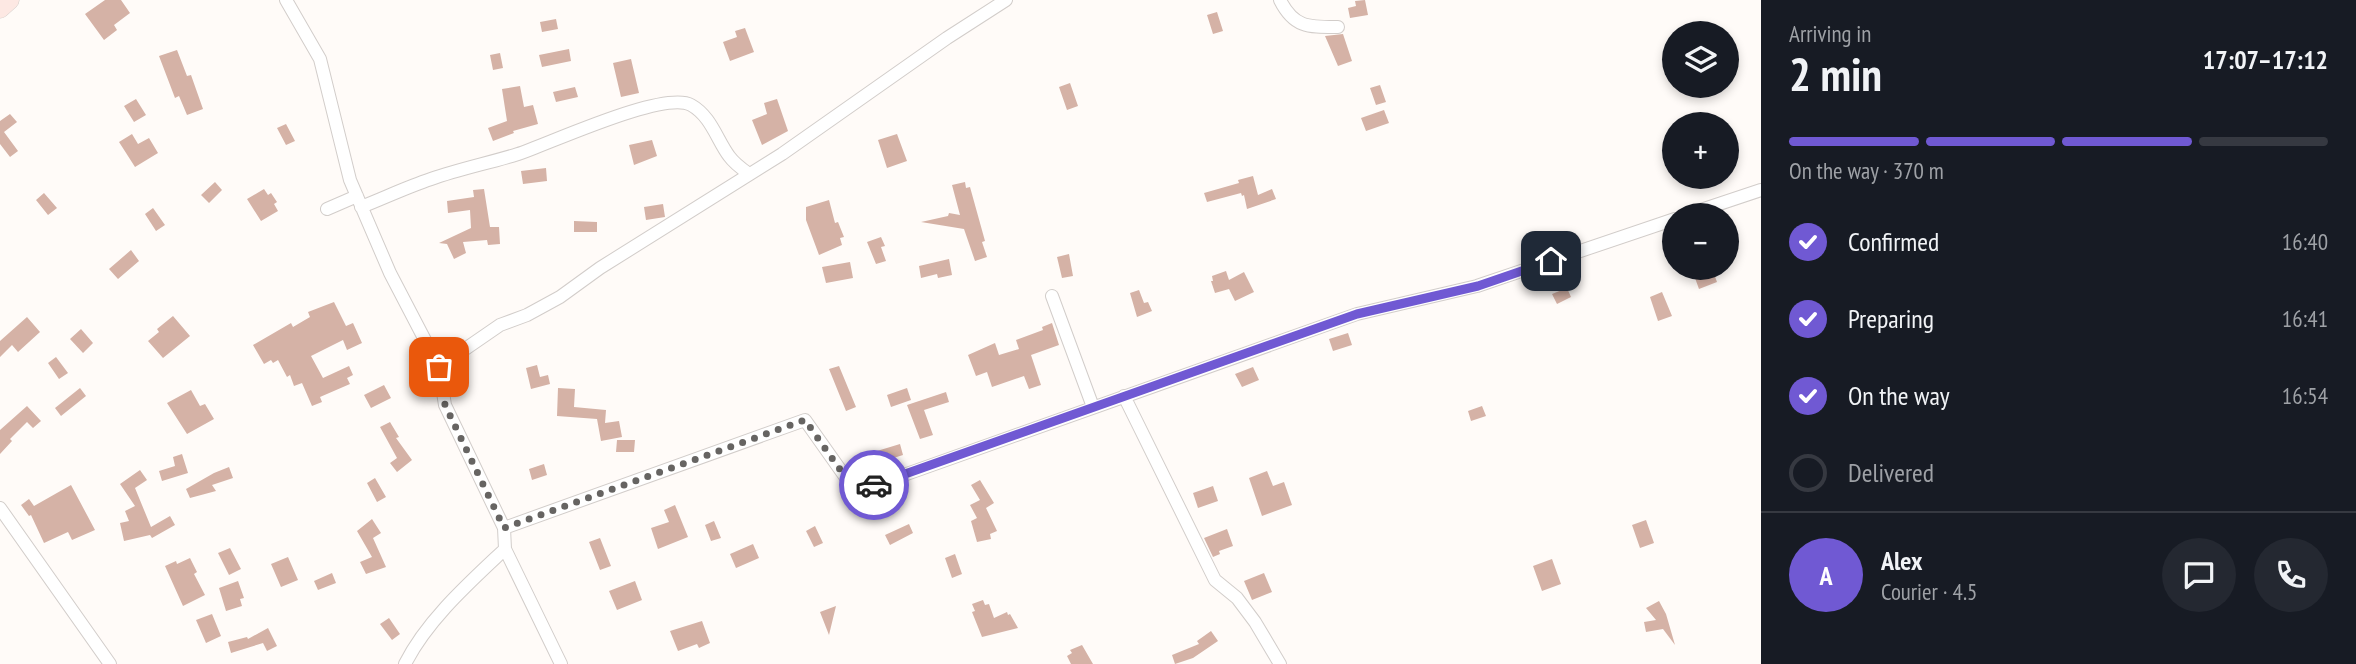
<!DOCTYPE html>
<html lang="en">
<head>
<meta charset="utf-8">
<style>
	:root { --surface:#171b24; --page:#242831; --text:#f1f3f6; --muted:#9ea1a6; --line:#363941; --accent:#7059d3 }
	body { margin:0; font-family:"PT Sans Narrow",sans-serif; background:var(--page); color:var(--text); height:100vh; display:flex; flex-direction:column; font-size:26px; white-space:nowrap }
	* { box-sizing:border-box; margin:0 }
	p { font-size:23px; color:var(--muted) }
	.icon { flex:none; width:38px; height:38px; fill:none; stroke:currentColor; stroke-width:2; stroke-linecap:round; stroke-linejoin:round }
	.map { position:relative; flex:1; overflow:hidden }
	.drawer { display:flex; flex-direction:column; background:var(--surface); width:595px }
	.drawer>* { flex:none }
	.tools { position:absolute; left:1662px; top:21px; display:grid; gap:14px }
	.tools a { display:grid; place-items:center; width:77px; height:77px; border-radius:50%; background:var(--surface); box-shadow:0 4px 10px #0003; font-size:35px }
	.pin { position:absolute; display:grid; place-items:center; width:60px; height:60px; color:#fff; margin:-30px; border-radius:14px; box-shadow:0 4px 10px #0006 }
	.courier { position:absolute; display:grid; place-items:center; width:70px; height:70px; margin:-35px; border:5px solid #7059d3; border-radius:50%; background:#fff; color:#222; box-shadow:0 2px 9px #0007 }
	.head em { font-style:normal; font-weight:600 }
	.head div { display:flex; flex-direction:column-reverse }
	.head { display:flex; align-items:center; justify-content:space-between; height:119px; padding:0 28px }
	h1 { font-size:46px; font-weight:600; line-height:52px }
	.bar { display:grid; grid-template-columns:repeat(4,1fr); gap:10px 7px; align-content:center; height:84px; padding:0 28px }
	.bar i { height:9px; border-radius:5px; background:var(--line) }
	.bar .on { background:var(--accent) }
	.bar p { grid-column:span 4 }
	.line { display:flex; align-items:center; gap:18px; padding:0 28px; border-top:2px solid var(--line) }
	.line div { flex:1 }
	.round { display:grid; place-items:center; flex:none; width:74px; height:74px; border-radius:37px; background:var(--page) }
	ol { padding:0 28px; list-style:none }
	li { display:flex; align-items:center; gap:21px; height:77px }
	li p { margin-inline-start:auto }
	li .icon { padding:7px; border-radius:50%; background:var(--accent); color:#fff; stroke-width:4 }
	li:last-child { color:var(--muted) }
	li i { width:38px; height:38px; border:4px solid var(--line); border-radius:50% }
	main { display:flex; flex:1; min-height:0 }
	.map>svg:first-child { display:block }
	.building { fill:#d5b2a6 }
	.lines { fill:none; stroke-linecap:round; stroke-linejoin:round }
	.minor-casing { stroke:#d2cdca; stroke-width:14 }
	.secondary-casing { stroke:#d2cdca; stroke-width:19 }
	.minor { stroke:#fff; stroke-width:12 }
	.secondary { stroke:#fde8e3; stroke-width:18 }
	.done { stroke:#666462; stroke-width:7; stroke-dasharray:0 12.6 }
	.route { stroke:#7059d3; stroke-width:9 }
</style>
</head>
<body>
<main>
<div class="map">
<svg width="1761" height="664" viewBox="0 0 1761 664">
	<rect width="100%" height="100%" fill="#fffbf8"/>
	<!-- building -->
	<path class="building" d="M105 0H121L130 13 114 25 117 30 104 40 85 14Z
		M1365 0 1368 15 1350 18 1348 8 1356 6 1355 1Z
		M1217 12 1223 31 1213 34 1207 15Z
		M556 19 558 29 542 32 540 22Z
		M745 28 754 52 730 61 723 42 737 37 735 31Z
		M1343 34 1352 61 1338 66 1325 36Z
		M569 49 571 61 542 67 539 55Z
		M177 50 187 76 191 75 203 109 187 115 179 96 175 98 159 56Z
		M500 53 503 68 493 70 490 55Z
		M631 59 639 93 621 97 613 63Z
		M1070 83 1078 106 1067 110 1059 87Z
		M1380 85 1386 102 1376 105 1370 88Z
		M520 86 524 107 533 105 538 124 513 131 514 133 493 141 488 128 507 121 502 89Z
		M575 87 578 97 556 102 553 92Z
		M136 99 146 115 134 122 124 106Z
		M777 99 788 131 762 145 752 120 767 114 764 103Z
		M1384 110 1389 123 1366 131 1361 118Z
		M10 114 17 122 4 132 18 151 10 157 0 144V121Z
		M286 124 295 141 286 145 277 128Z
		M132 134 138 144 149 138 158 153 135 167 119 142Z
		M897 134 907 161 887 168 878 140Z
		M652 140 657 156 634 165 629 145Z
		M546 168 547 181 523 184 521 171Z
		M1253 176 1258 195 1272 189 1276 199 1247 209 1244 195 1242 196 1241 193 1207 202 1204 193 1239 183 1238 180Z
		M215 182 222 190 209 203 201 195Z
		M965 182 966 188 970 187 985 241 982 242 987 257 975 261 964 229 921 222 948 216 949 213 960 215 952 185Z
		M264 189 268 195 271 193 277 202 274 204 278 211 261 221 247 199Z
		M484 189 490 227H499L500 244 488 245 487 240 463 242 466 253 454 259 447 244 439 243 471 228 470 210 448 213 447 201 474 197 473 190Z
		M44 193 57 208 48 215 36 200Z
		M829 200 835 223 838 222 844 237 840 238 842 245 819 255 806 220V207Z
		M663 204 665 217 646 220 644 207Z
		M153 208 165 225 156 231 145 214Z
		M574 221 597 222V232H574Z
		M881 237 885 246 881 247 886 261 876 264 867 242Z
		M131 250 139 261 118 279 109 269Z
		M1069 254 1073 276 1062 278 1057 257Z
		M949 259 952 275 938 278 937 274 921 278 919 266Z
		M850 262 853 278 826 283 822 267Z
		M1226 271 1229 280 1244 272 1254 292 1235 301 1229 289 1215 293 1211 281H1213L1212 276Z
		M1713 271 1717 282 1699 289 1695 278Z
		M1567 288 1571 297 1557 304 1552 294Z
		M1139 290 1144 303 1148 302 1152 311 1137 317 1130 293Z
		M1662 292 1672 316 1658 321 1650 297Z
		M334 302 346 326 353 323 362 343 347 350 343 340 311 356 323 378 349 366 353 375 347 378 350 384 320 397 322 402 312 406 302 383 294 386 290 375 287 377 278 360 273 363 271 360 264 364 253 345 291 323 293 327 310 317 308 312Z
		M173 316 190 336 163 358 148 341 159 332 157 329Z
		M27 317 40 332 18 352 12 345 0 357V341Z
		M1052 323 1059 345 1031 355 1041 385 1029 389 1024 376 992 387 987 372 976 376 968 355 995 343 999 355 1019 349 1016 340 1043 330 1042 327Z
		M81 329 93 343 83 353 70 339Z
		M1348 333 1352 345 1333 351 1329 339Z
		M56 357 68 373 59 379 48 363Z
		M537 365 540 377 548 375 550 384 531 389 526 368Z
		M839 366 856 407 846 411 829 369Z
		M1253 367 1259 380 1242 387 1235 374Z
		M384 385 391 398 371 408 364 395Z
		M80 388 86 396 61 416 55 408Z
		M558 388 575 389 574 407 606 410 605 423 619 421 622 437 601 441 597 419 557 416Z
		M907 388 911 400 891 407 887 395Z
		M191 390 200 406 205 404 214 419 187 434 167 403Z
		M946 392 949 402 924 410 933 435 920 439 907 405Z
		M27 406 41 421 33 428 27 422 10 439 12 441 0 454V430Z
		M1482 406 1486 416 1471 421 1468 411Z
		M390 422 399 437 396 438 412 460 397 472 390 463 397 458 380 427Z
		M617 440H635L634 452H616Z
		M900 444 903 455 881 462 877 451Z
		M182 454 188 473 162 481 159 471 175 466 173 457Z
		M544 464 547 475 532 480 529 469Z
		M229 467 233 478 212 485 216 491 190 498 186 489 214 473Z
		M140 470 147 480 135 488 151 527 170 516 175 525 152 538 150 535 124 541 120 523 129 521 125 511 135 506 120 484Z
		M1267 471 1273 486 1284 482 1292 505 1262 516 1249 478Z
		M375 478 386 497 377 502 367 483Z
		M980 480 994 503 986 508 997 531 990 534 991 539 977 542 971 521 977 518 970 505 980 500 971 485Z
		M71 485 95 530 72 540 68 532 44 543 31 515 29 516 21 505 29 499 34 506Z
		M1213 486 1218 501 1198 508 1193 493Z
		M675 505 688 537 658 549 651 528 669 522 664 510Z
		M372 519 381 533 373 538 386 567 366 574 360 562 372 557 357 531Z
		M1646 520 1654 543 1640 548 1632 525Z
		M714 521 721 538 711 541 705 525Z
		M909 524 913 533 890 545 885 535Z
		M815 526 823 543 814 547 806 531Z
		M1227 529 1233 546 1219 551 1220 554 1213 557 1204 538Z
		M600 538 611 566 600 570 589 542Z
		M753 544 759 558 736 568 730 554Z
		M230 548 241 569 229 575 218 553Z
		M955 554 962 574 952 578 945 558Z
		M288 557 298 580 281 587 271 564Z
		M190 558 197 572 194 574 205 595 183 606 165 566 176 561 177 564Z
		M1552 559 1561 584 1542 591 1533 566Z
		M332 573 336 583 318 590 314 581Z
		M1264 573 1272 592 1252 600 1244 581Z
		M238 581 244 598 240 599 242 606 226 611 219 588Z
		M635 581 642 600 617 610 609 591Z
		M983 600 985 605 989 604 994 618 1007 612 1008 615 1010 614 1018 628 982 637 972 612 975 611 972 604Z
		M1659 601 1666 614 1675 645 1663 629 1646 632 1644 622 1656 620 1646 608Z
		M836 606 829 635 820 612Z
		M212 614 221 636 206 643 196 620Z
		M389 618 400 634 392 640 380 624Z
		M702 621 710 643 699 648 697 644 678 651 670 631Z
		M268 628 277 646 267 651 263 643 231 653 228 642 247 637 248 639Z
		M1211 631 1218 641 1193 658 1175 664 1172 655 1199 644 1197 641Z
		M1082 645 1093 664H1071L1067 656 1072 653 1070 650Z"/>
	<g class="lines">
		<!-- minor casing -->
		<g class="minor-casing">
			<path id="minor" d="M286 0 320 59 350 180 390 273 439 367 445 405 504 528 505 549 561 664
				M1280 0C1294 28 1309 27 1338 27
				M361 207C384 198 407 187 431 179 459 169 489 163 518 154 551 143 664 90 691 105 711 116 717 140 729 156 734 163 742 169 749 174
				M327 209 357 196
				M1686 215 1761 190
				M1052 296 1093 407
				M439 367 500 325 527 315 560 297 600 268 782 154 947 38 1006 0
				M1124 396 1215 580 1237 598 1255 622 1280 664
				M0 508 110 664
				M504 528 805 420 856 492 1357 314 1477 286 1675 219
				M405 664C427 620 470 582 505 549"/>
		</g>
		<!-- secondary casing -->
		<g class="secondary-casing">
			<path id="secondary" d="M0 9 10 0"/>
		</g>
		<!-- minor -->
		<use href="#minor" class="minor"/>
		<!-- secondary -->
		<use href="#secondary" class="secondary"/>
	</g>
	<g class="lines">
		<!-- done -->
		<path class="done" d="M439 367 445 405 504 528 805 420 856 492 874 485"/>
		<!-- route -->
		<path class="route" d="M874 485 1357 314 1478 286 1551 261"/>
	</g>
</svg>
<div class="tools">
<a><svg class="icon" aria-label="layers" viewBox="0 0 24 24"><path d="M12 4l9 5-9 5-9-5zM3 14l9 5 9-5"/></svg></a>
<a>+</a>
<a>−</a>
</div>
<div class="pin" style="left:439px;top:367px;background:#ea580c"><svg class="icon" aria-label="bag" viewBox="0 0 24 24"><path d="M5 8h14l-1 12H6zM9 8a3 3 0 0 1 6 0"/></svg></div>
<div class="pin" style="left:1551px;top:261px;background:#1f2937"><svg class="icon" aria-label="home" viewBox="0 0 24 24"><path d="M3 11l9-7 9 7M6 9v11h12V9"/></svg></div>
<div class="courier" style="left:874px;top:485px"><svg class="icon" aria-label="car" viewBox="0 0 24 24"><path d="M5 17H2v-5l4-1 3-4h7l3 4 3 1v5h-3M9 17h6M6 11h13"/><circle cx="7" cy="17" r="2"/><circle cx="17" cy="17" r="2"/></svg></div>
</div>
<section class="drawer">
<div class="head"><div><h1>2 min</h1><p>Arriving in</p></div><em>17:07–17:12</em></div>
<div class="bar"><i class="on"></i><i class="on"></i><i class="on"></i><i></i><p>On the way · 370 m</p></div>
<ol>
<li><svg class="icon" aria-label="check" viewBox="0 0 24 24"><path d="M5 12l5 5 9-10"/></svg>Confirmed<p>16:40</p></li>
<li><svg class="icon" aria-label="check" viewBox="0 0 24 24"><path d="M5 12l5 5 9-10"/></svg>Preparing<p>16:41</p></li>
<li><svg class="icon" aria-label="check" viewBox="0 0 24 24"><path d="M5 12l5 5 9-10"/></svg>On the way<p>16:54</p></li>
<li><i></i>Delivered</li>
</ol>
<div class="line" style="height:126px"><b class="round" style="background:var(--accent);color:#fff">A</b><div><b>Alex</b><p>Courier · 4.5</p></div><a class="round"><svg class="icon" aria-label="chat" viewBox="0 0 24 24"><path d="M4 5h16v11H9l-5 4z"/></svg></a><a class="round"><svg class="icon" aria-label="phone" viewBox="0 0 24 24"><path d="M5 4h4l2 5-3 2q2 4 5 5l2-3 5 2v4C11 20 4 13 5 4z"/></svg></a></div>
</section>
</main>
</body>
</html>
